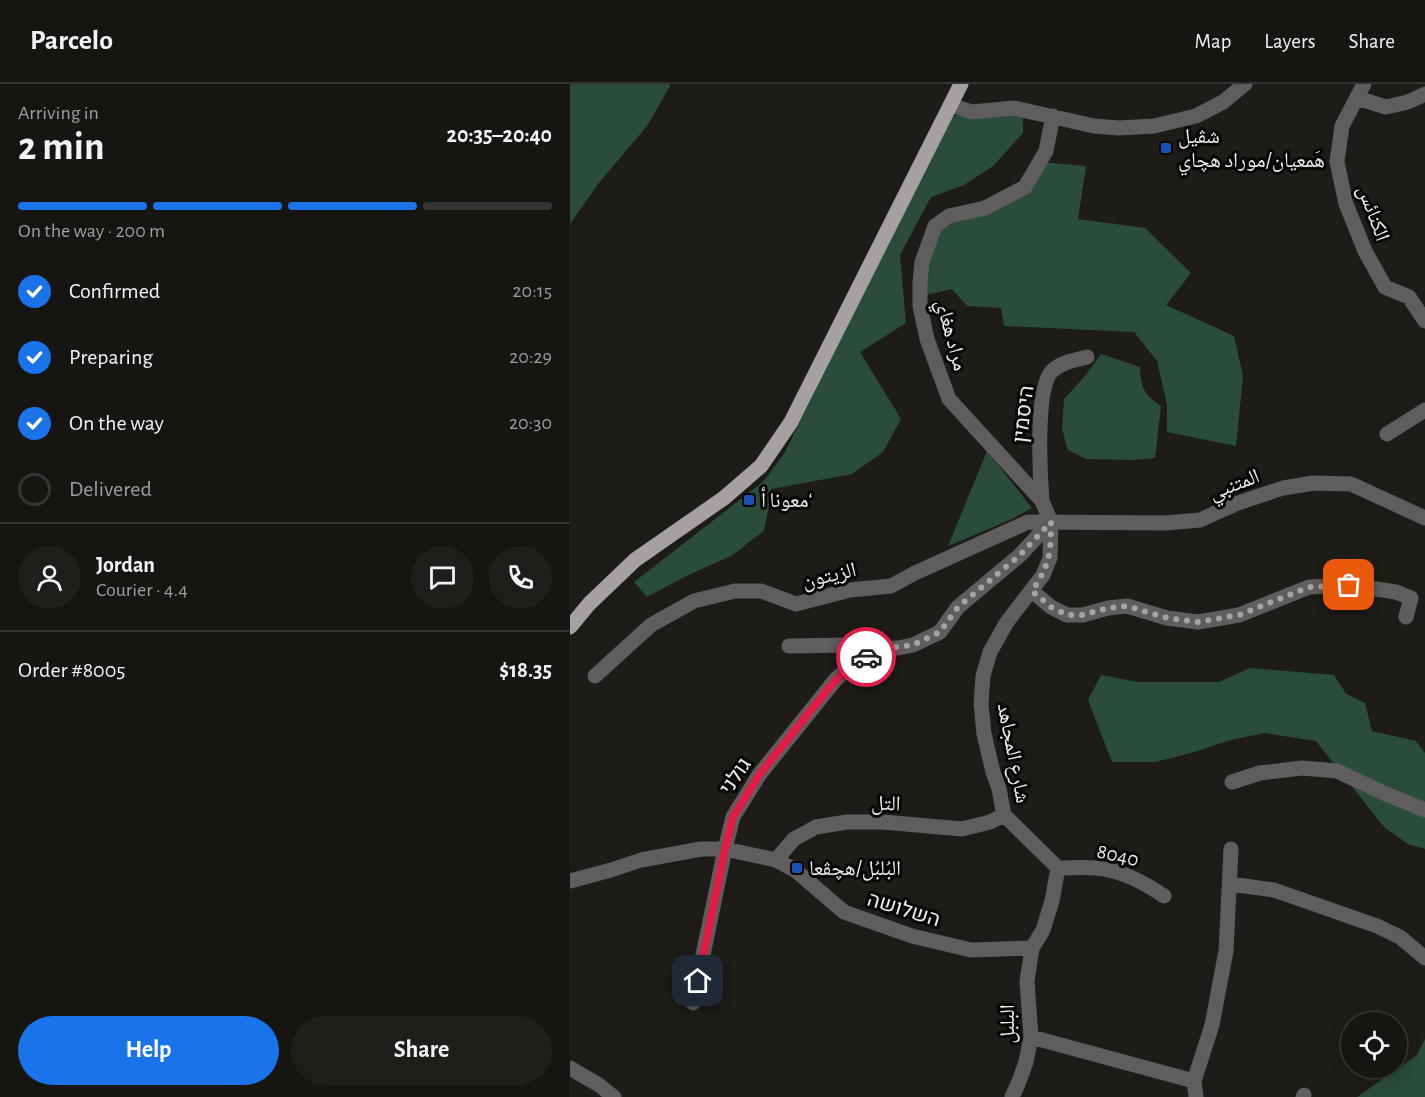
<!DOCTYPE html>
<html lang="en">
<head>
<meta charset="utf-8">
<style>
	:root { --surface:#161512; --page:#1f1e1b; --text:#f1f3f6; --muted:#9e9f9f; --line:#353432; --accent:#1a73e8 }
	body { margin:0; font-family:"Alegreya Sans","Noto Naskh Arabic",Heebo,sans-serif; background:var(--page); color:var(--text); height:100vh; display:flex; flex-direction:column; font-size:22px; white-space:nowrap }
	* { box-sizing:border-box; margin:0 }
	p { font-size:20px; color:var(--muted) }
	.icon { flex:none; width:33px; height:33px; fill:none; stroke:currentColor; stroke-width:2; stroke-linecap:round; stroke-linejoin:round }
	.map { position:relative; flex:1; overflow:hidden }
	.sheet { display:flex; flex-direction:column; background:var(--surface); width:570px }
	.sheet>* { flex:none }
	.fabs { position:absolute; left:771px; top:928px; display:grid; gap:12px }
	.fabs a { display:grid; place-items:center; width:66px; height:66px; border-radius:50%; background:var(--surface); box-shadow:0 3px 15px #0003,0 0 0 2px var(--line); font-size:30px }
	.pin { position:absolute; display:grid; place-items:center; width:51px; height:51px; color:#fff; margin:-26px; border-radius:12px; box-shadow:0 3px 9px #0006 }
	.courier { position:absolute; display:grid; place-items:center; width:60px; height:60px; margin:-30px; border:4px solid #e11d48; border-radius:50%; background:#fff; color:#222; box-shadow:0 2px 8px #0007 }
	.summary em { font-style:normal; font-weight:700 }
	.summary div { display:flex; flex-direction:column-reverse }
	.summary { display:flex; align-items:center; justify-content:space-between; height:102px; padding:0 18px }
	h1 { font-size:39px; font-weight:700; line-height:45px }
	.bar { display:grid; grid-template-columns:repeat(4,1fr); gap:9px 6px; align-content:center; height:72px; padding:0 18px }
	.bar i { height:8px; border-radius:4px; background:var(--line) }
	.bar .current { background:var(--accent) }
	.bar p { grid-column:span 4 }
	.line { display:flex; align-items:center; gap:15px; padding:0 18px; border-top:2px solid var(--line) }
	.line div { flex:1 }
	.round { display:grid; place-items:center; flex:none; width:63px; height:63px; border-radius:32px; background:var(--page) }
	ol { padding:0 18px; list-style:none }
	li { display:flex; align-items:center; gap:18px; height:66px }
	li p { margin-inline-start:auto }
	li .icon { padding:6px; border-radius:50%; background:var(--accent); color:#fff; stroke-width:4 }
	li:last-child { color:var(--muted) }
	li i { width:33px; height:33px; border:3px solid var(--line); border-radius:50% }
	.primary-button { display:flex; gap:12px; margin-top:auto; padding:12px 18px }
	.primary-button a { flex:1; height:69px; border-radius:36px; background:var(--accent); color:#fff; font-size:24px; font-weight:700; line-height:69px; text-align:center }
	.primary-button a+a { background:var(--page); color:var(--text) }
	header { display:flex; align-items:center; gap:36px; box-sizing:border-box; height:84px; padding:0 30px; background:var(--surface); border-bottom:2px solid var(--line) }
	header strong { font-size:28px }
	nav { display:flex; gap:33px; margin-inline-start:auto; font-size:21px }
	main { display:flex; flex:1; min-height:0 }
	.map>svg:first-child { display:block }
	.green { fill:#2a4c3a }
	.lines { fill:none; stroke-linecap:round; stroke-linejoin:round }
	.minor { stroke:#605d5e; stroke-width:15 }
	.major { stroke:#a5a0a1; stroke-width:15 }
	.done { stroke:#a6a4a1; stroke-width:6; stroke-dasharray:0 10.8 }
	.route { stroke:#e11d48; stroke-width:8 }
	.transit-dot { fill:#1a4fb4; stroke:#070705; stroke-width:2 }
	.labels { text-anchor:middle; stroke-width:6; stroke-linejoin:round; paint-order:stroke }
	.poi-label { font-size:21px; fill:#efeeeb; stroke:#070705; text-anchor:start }
	.street-label { font-size:21px; fill:#efeeeb; stroke:#070705 }
</style>
</head>
<body>
<header>
<strong>Parcelo</strong>
<nav><a>Map</a><a>Layers</a><a>Share</a></nav>
</header>
<main>
<section class="sheet">
<div class="summary"><div><h1>2 min</h1><p>Arriving in</p></div><em>20:35–20:40</em></div>
<div class="bar"><i class="current"></i><i class="current"></i><i class="current"></i><i></i><p>On the way · 200 m</p></div>
<ol>
<li><svg class="icon" aria-label="check" viewBox="0 0 24 24"><path d="M5 12l5 5 9-10"/></svg>Confirmed<p>20:15</p></li>
<li><svg class="icon" aria-label="check" viewBox="0 0 24 24"><path d="M5 12l5 5 9-10"/></svg>Preparing<p>20:29</p></li>
<li><svg class="icon" aria-label="check" viewBox="0 0 24 24"><path d="M5 12l5 5 9-10"/></svg>On the way<p>20:30</p></li>
<li><i></i>Delivered</li>
</ol>
<div class="line" style="height:108px"><a class="round"><svg class="icon" aria-label="person" viewBox="0 0 24 24"><circle cx="12" cy="8" r="4"/><path d="M4 21q1-7 8-7t8 7"/></svg></a><div><b>Jordan</b><p>Courier · 4.4</p></div><a class="round"><svg class="icon" aria-label="chat" viewBox="0 0 24 24"><path d="M4 5h16v11H9l-5 4z"/></svg></a><a class="round"><svg class="icon" aria-label="phone" viewBox="0 0 24 24"><path d="M5 4h4l2 5-3 2q2 4 5 5l2-3 5 2v4C11 20 4 13 5 4z"/></svg></a></div>
<div class="line" style="height:78px"><div>Order #8005</div><b>$18.35</b></div>
<div class="primary-button"><a>Help</a><a>Share</a></div>
</section>
<div class="map">
<svg width="855" height="1013" viewBox="0 0 855 1013">
	<rect width="100%" height="100%" fill="#1e1c18"/>
	<!-- green -->
	<path class="green" d="M0 0H99L100 2 77 42 28 100 0 140Z
		M453 27V49L423 82 394 101 361 113 330 171 336 239 290 268 331 335 313 368 282 390 202 405 194 447 183 455 163 471 116 492 77 513 64 498 194 397 215 368 380 32Z
		M471 78 516 82 508 135 575 144 621 189 596 221 664 252 673 292 666 362 597 348V320L587 277 564 248 434 242 431 224 397 222 382 205 356 211V181L364 148 425 119 456 97Z
		M531 270 570 283C571 303 573 310 591 322L585 374 564 376 516 375 498 366 492 345 494 315 515 292Z
		M417 367 462 424 440 436 378 462Z
		M680 584 764 591 776 610 795 619 802 647 846 657 855 669V765L838 760 814 743 746 657 694 649 661 656 621 669 585 678H542L518 616 531 591 568 598H649Z
		M855 955V1013H787L847 971Z"/>
	<g class="lines">
		<!-- minor -->
		<path class="minor" d="M794 0 772 42 767 78 776 120 795 167 815 203 839 213 855 237
			M787 14 816 23 838 18 855 10
			M381 21 402 28 444 24 524 42 549 44 584 42 626 32 653 18 675 0
			M817 350 855 326
			M472 417C470 392 465 304 482 287 492 278 505 276 517 273
			M462 507 481 523 497 531H513L538 524 557 522 597 534 628 538 669 531 739 503 779 501 826 508 841 514 836 533
			M219 562 280 561 310 565 328 564 343 561 370 548 388 523 449 472 481 438
			M25 592 81 541 124 517 165 507H191L226 520 280 506 321 502 345 489 458 438 596 439 630 436 668 419 713 404 744 399 781 400 855 434
			M662 698 690 689 732 684 767 687 816 710 855 726
			M206 776 224 755 246 743 277 738H313L392 745 420 738 434 731
			M488 784C500 784 513 783 525 784 551 786 573 798 594 812
			M0 797 41 786 71 776 131 765H155L206 776 225 786 274 828 342 852 401 866 462 864
			M660 800 704 806 807 842 830 853 855 874
			M123 919 155 765 163 733 189 691 266 595 282 581 310 565
			M461 953 624 997
			M0 984 29 1001 44 1013
			M442 1013 448 1000 456 978 461 953 457 897 462 864 473 846 482 817 488 784 434 731 429 705 423 688 414 650 411 620 413 592 420 568 437 538 473 491 480 474 481 438 472 417 379 315 357 255 350 222V199L352 178 365 142 379 132 415 124 455 103 476 67 483 32
			M626 1013 624 997 642 941 656 867 661 765
			M733 1013 734 1011"/>
		<!-- major -->
		<path class="major" d="M0 543 19 520 65 476 154 414 191 382 221 338 391 0"/>
	</g>
	<g class="lines">
		<!-- done -->
		<path class="done" d="M296 573 310 565 343 561 370 548 388 523 449 472 481 438C481 469 480 480 462 507L481 523 497 531H513L538 524 557 522 597 534 628 538 669 531 739 503 779 501"/>
		<!-- route -->
		<path class="route" d="M128 897 155 765 163 733 189 691 258 605C269 592 281 582 296 573"/>
	</g>
	<!-- markers -->
	<g class="transit-dot">
		<rect x="590" y="58" width="12" height="12" rx="3"/>
		<rect x="173" y="410" width="12" height="12" rx="3"/>
		<rect x="221" y="778" width="12" height="12" rx="3"/>
	</g>
	<g class="labels">
		<!-- poi labels -->
		<g class="poi-label">
			<text x="608" y="59">شڤيل<tspan x="608" dy="24">هَمعيان/موراد هچاي</tspan></text>
			<text x="191" y="423">معونا أ‘</text>
			<text x="239" y="791">البُلبُل/هچڤعا</text>
		</g>
		<!-- street labels -->
		<g class="street-label">
			<text transform="translate(804 129) rotate(70)" y="7">الكنائس</text>
			<text transform="translate(382 251) rotate(75)" y="7">مراد هغاي</text>
			<text transform="translate(453 330) rotate(-83)" y="7">היסמין</text>
			<text transform="translate(664 400) rotate(-21)" y="7">المتنبي</text>
			<text transform="translate(259 491) rotate(-13)" y="7">الزيتون</text>
			<text transform="translate(444 669) rotate(79)" y="7">شارع المجاهد</text>
			<text transform="translate(165 692) rotate(-56)" y="7">גולני</text>
			<text transform="translate(316 719) rotate(3)" y="7">التل</text>
			<text transform="translate(548 771) rotate(13)" y="7">8040</text>
			<text transform="translate(334 825) rotate(17)" y="7">השלושה</text>
			<text transform="translate(437 940) rotate(-90)" y="7">البلبل</text>
		</g>
	</g>
</svg>
<div class="fabs">
<a><svg class="icon" aria-label="locate" viewBox="0 0 24 24"><circle cx="12" cy="12" r="6"/><path d="M12 2v4M12 18v4M2 12h4M18 12h4"/></svg></a>
</div>
<div class="pin" style="left:779px;top:501px;background:#ea580c"><svg class="icon" aria-label="bag" viewBox="0 0 24 24"><path d="M5 8h14l-1 12H6zM9 8a3 3 0 0 1 6 0"/></svg></div>
<div class="pin" style="left:128px;top:897px;background:#1f2937"><svg class="icon" aria-label="home" viewBox="0 0 24 24"><path d="M3 11l9-7 9 7M6 9v11h12V9"/></svg></div>
<div class="courier" style="left:296px;top:573px"><svg class="icon" aria-label="car" viewBox="0 0 24 24"><path d="M5 17H2v-5l4-1 3-4h7l3 4 3 1v5h-3M9 17h6M6 11h13"/><circle cx="7" cy="17" r="2"/><circle cx="17" cy="17" r="2"/></svg></div>
</div>
</main>
</body>
</html>
